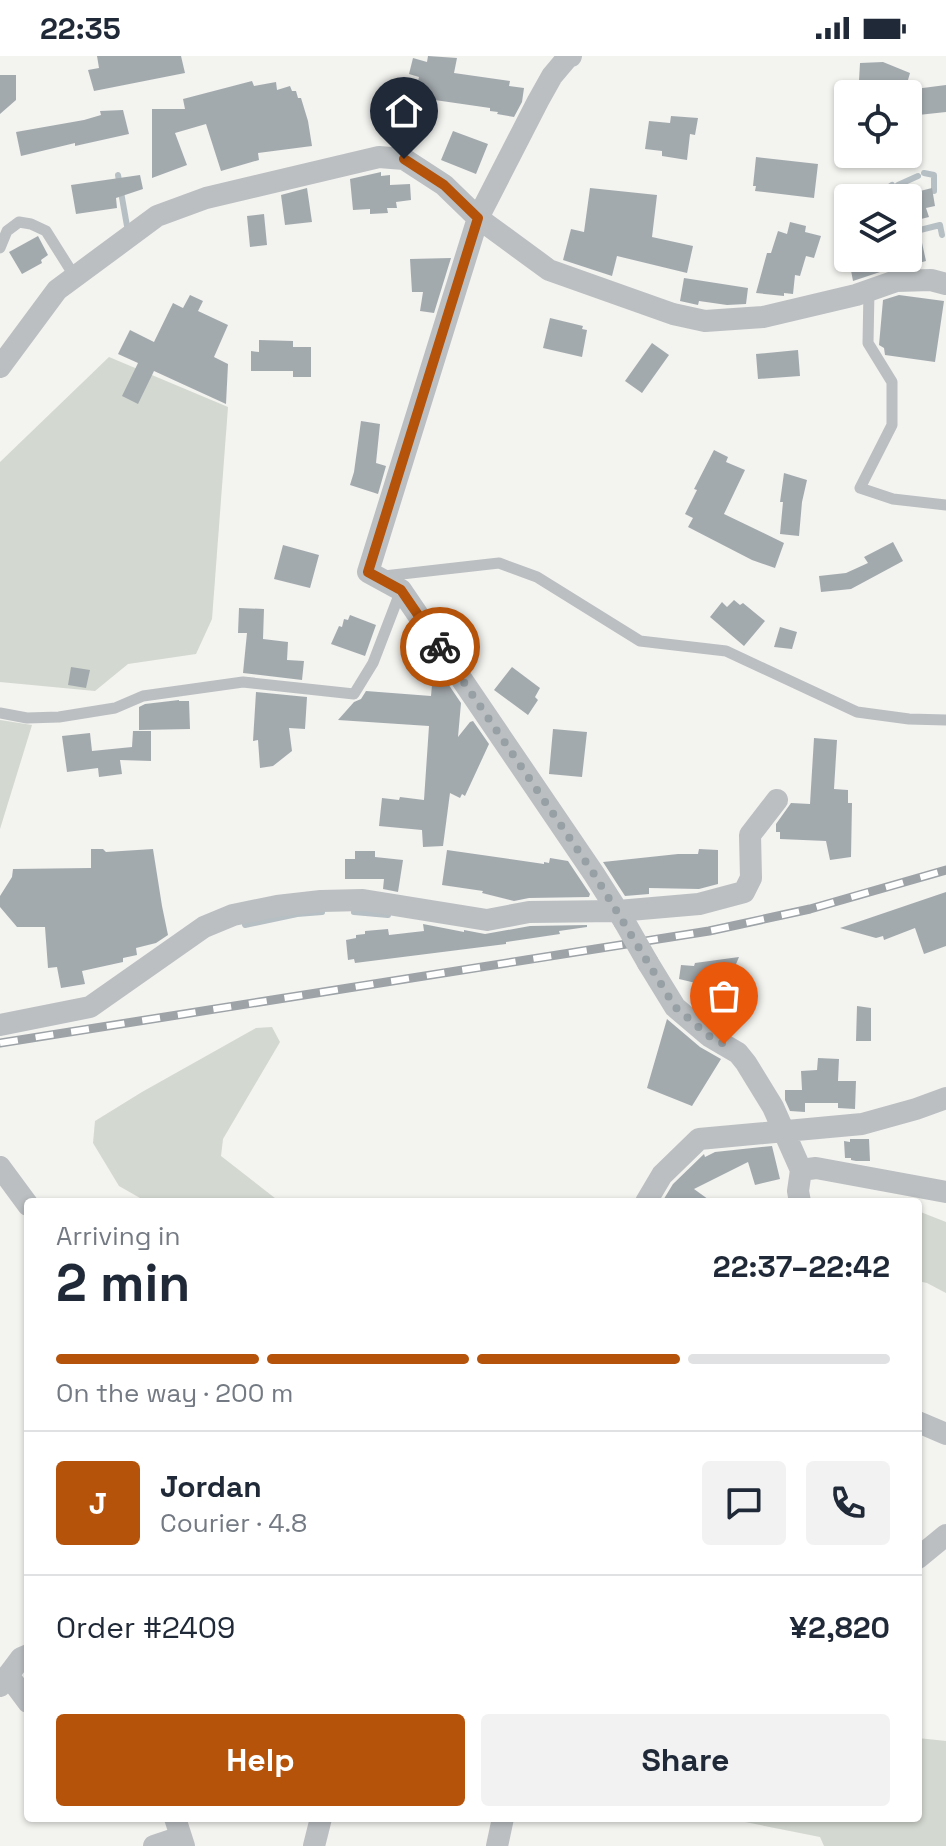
<!DOCTYPE html>
<html lang="en">
<head>
<meta charset="utf-8">
<style>
	:root { --surface:#fff; --page:#f2f2f3; --text:#1f2937; --muted:#747a83; --line:#e0e1e3; --accent:#b45309 }
	body { margin:0; font-family:"Space Grotesk",sans-serif; background:var(--page); color:var(--text); height:100vh; display:flex; flex-direction:column; font-size:30px; white-space:nowrap }
	* { box-sizing:border-box; margin:0 }
	p { font-size:26px; color:var(--muted) }
	.icon { flex:none; width:44px; height:44px; fill:none; stroke:currentColor; stroke-width:2; stroke-linecap:round; stroke-linejoin:round }
	.map { position:relative; flex:1; overflow:hidden }
	.sheet { position:absolute; left:24px; top:1142px; width:898px; height:624px; display:flex; flex-direction:column; background:var(--surface); border-radius:8px; box-shadow:0 2px 6px #0004 }
	.sheet>* { flex:none }
	.tools { position:absolute; left:834px; top:24px; display:grid; gap:16px }
	.tools a { display:grid; place-items:center; width:88px; height:88px; border-radius:8px; background:var(--surface); box-shadow:0 2px 6px #0004; font-size:40px }
	.pin { position:absolute; display:grid; place-items:center; width:68px; height:68px; color:#fff; margin:-82px -34px; border-radius:50% 50% 50% 0; rotate:-45deg; box-shadow:0 0 8px #0007 }
	.pin .icon { rotate:45deg }
	.courier { position:absolute; display:grid; place-items:center; width:80px; height:80px; margin:-40px; border:6px solid #b45309; border-radius:50%; background:#fff; color:#222; box-shadow:0 2px 10px #0007 }
	.overview em { font-style:normal; font-weight:600 }
	.overview div { display:flex; flex-direction:column-reverse }
	.overview { display:flex; align-items:center; justify-content:space-between; height:136px; padding:0 32px }
	h1 { font-size:52px; font-weight:600; line-height:60px }
	.bar { display:grid; grid-template-columns:repeat(4,1fr); gap:12px 8px; align-content:center; height:96px; padding:0 32px }
	.bar i { height:10px; border-radius:6px; background:var(--line) }
	.bar .active { background:var(--accent) }
	.bar p { grid-column:span 4 }
	.line { display:flex; align-items:center; gap:20px; padding:0 32px; border-top:2px solid var(--line) }
	.line div { flex:1 }
	.round { display:grid; place-items:center; flex:none; width:84px; height:84px; border-radius:8px; background:var(--page) }
	.primary-button { display:flex; gap:16px; margin-top:auto; padding:16px 32px }
	.primary-button a { flex:1; height:92px; border-radius:8px; background:var(--accent); color:#fff; font-size:32px; font-weight:600; line-height:92px; text-align:center }
	.primary-button a+a { background:var(--page); color:var(--text) }
	.status { display:flex; justify-content:space-between; align-items:center; height:56px; padding:0 40px; background:var(--surface); direction:ltr }
	.status svg { height:22px; fill:currentColor }
	.map>svg:first-child { display:block }
	.green { fill:#d3d8d0 }
	.lines { fill:none; stroke-linecap:round; stroke-linejoin:round }
	.stream { stroke:#b6bfc3; stroke-width:6 }
	.building { fill:#a3aaae }
	.service { stroke:#bbbfc1; stroke-width:11 }
	.minor { stroke:#bbbfc1; stroke-width:22 }
	.rail-casing { stroke:#9da3a7; stroke-width:9 }
	.rail { stroke:#fff; stroke-width:6; stroke-dasharray:18; stroke-linecap:butt }
	.minor-bridge { stroke:#bbbfc1; stroke-width:22 }
	.done { stroke:#97a0a5; stroke-width:8; stroke-dasharray:0 14.4 }
	.route { stroke:#b45309; stroke-width:10 }
</style>
</head>
<body>
<div class="status"><b>22:35</b><svg viewBox="0 0 49 12"><path d="M0 12V9h3v3zM5 12V6h3v6zM10 12V3h3v9zM15 12V0h3v12zM26 1h20v11H26zM47 4h2v5h-2z"/></svg></div>
<div class="map">
<svg width="946" height="1790" viewBox="0 0 946 1790">
	<rect width="100%" height="100%" fill="#f3f3f0"/>
	<!-- green -->
	<path class="green" d="M109 301 228 351 212 563 196 598 128 608 95 635 0 626V406Z
		M0 664 32 669 0 773Z
		M272 971 280 986 223 1083 221 1100 280 1146H147L119 1130 93 1087 95 1065 142 1036 256 972Z
		M918 1155 946 1166V1237L927 1227 918 1225Z
		M918 1682 946 1685V1790H824L820 1781 725 1762H918Z"/>
	<g class="lines">
		<!-- stream -->
		<path class="stream" d="M924 117 934 119V135
			M118 119 127 170
			M898 129 918 120
			M870 142 869 139 882 136 892 129
			M908 177 940 169 942 179
			M354 856 388 859
			M245 869 297 858 322 856"/>
	</g>
	<!-- building -->
	<path class="building" d="M97 0H181L185 17 94 35 88 14 99 12Z
		M428 0 457 2 454 17 510 25 509 30 524 32 522 46 514 61 497 58 498 56 490 55V52L414 41 419 21 409 18 413 2 427 6Z
		M883 6 910 17 904 38H866V26L859 25 860 7Z
		M0 19H16V44L0 58Z
		M252 25 254 30 276 26 277 34 290 30 292 35H296L298 42H301L308 65 312 90 258 97 259 104 221 115 206 68 175 77 187 109 152 122V53H185L183 43Z
		M946 29V56L909 60 907 34Z
		M123 54 129 78 75 90V87L21 100 16 76 84 64 101 59 100 55Z
		M671 60 698 62 695 79 690 78 687 104 662 100V95L645 93 649 65 670 67Z
		M453 75 488 88 476 118 441 104Z
		M756 101 818 108 814 142 755 135 756 130H753Z
		M381 116V120L390 119V129L410 128 411 144 396 146 397 152H387L388 157 370 158V153L353 154 350 123Z
		M140 119 143 133 116 142 117 152 76 158 71 129Z
		M307 132 312 166 285 169 281 139Z
		M590 132 657 139 652 181 693 190 687 217 617 200 612 220 563 204 571 173 584 176Z
		M932 132 935 150 926 152 929 161 917 164 926 205 908 210V138Z
		M264 158 267 189 250 191 247 160Z
		M790 166 806 170 805 176 821 180 814 202 806 200 800 220 795 219 793 238 784 237V240L756 237 767 197H771L778 175 787 178Z
		M38 180 48 199 41 204 42 207 22 218 9 196Z
		M451 202 434 257 420 255 423 236H412L410 203Z
		M858 202H877L880 216 853 225 849 204Z
		M684 222 748 232 746 248 727 249 699 245 698 249 680 245Z
		M190 239 203 245 198 255 228 269 214 301 228 308 226 348 154 315 138 348 122 340 138 307 118 298 130 274 154 286 173 247 183 252Z
		M899 239 944 245 935 306 885 299 884 292 879 289 883 244Z
		M550 262 583 270 582 273 587 274 582 301 543 292Z
		M259 284 293 285V291H311V321H293V315H251V295L259 296Z
		M652 287 669 299 642 337 625 325Z
		M798 294 800 320 758 323 756 298Z
		M361 365 380 368 376 407 386 410 378 438 350 429 354 416Z
		M714 394 728 401 726 406 745 414 724 458 784 487 775 512 752 504 688 471 693 462 685 458 697 434 694 433Z
		M784 417 807 424 802 446 799 480 780 478 783 446H780Z
		M893 486 903 505 851 533 821 536 819 520 846 517 868 507 864 501Z
		M283 489 319 499 310 532 274 523Z
		M734 544 740 549 743 547 765 565 744 590 710 561 722 546 727 551Z
		M239 552 264 553 263 583 288 586 287 604 304 605 302 624 243 617 247 577H238Z
		M350 559 376 569 365 600 331 588 339 570 342 571 344 563 348 564Z
		M780 571 797 576 792 593 774 591Z
		M434 607 461 647 458 681 470 666 473 665 489 688 465 740 462 738 460 742 450 737 443 790 423 791 422 774 379 770 382 742 399 744 400 741 424 744 429 670 338 664 354 646 361 643 366 635 431 640Z
		M71 611 90 614 86 632 68 629Z
		M512 611 540 632 535 641 538 644 528 659 494 634Z
		M256 636 307 641 305 673 289 672 292 695 273 710 260 712 258 684 253 685Z
		M179 644V645H189L190 673 139 674V651L145 648Z
		M553 673 587 676 582 721 549 718Z
		M133 675H151V705L120 704 122 718 99 721 98 712 67 716 62 680 90 677 92 695 132 691Z
		M814 682 837 684 834 733 848 734V747H852L851 801 830 804 826 785 780 783V776H776V768L791 747 810 748Z
		M91 793H103L106 796 153 793 162 850 168 879 156 887 136 892 137 899 123 902V906L82 915 85 928 61 932 57 911 48 912 45 871H17L0 851V840L12 821 13 813 91 812Z
		M699 793 718 794V828L699 833 649 832V838L625 840 603 806 678 798H698Z
		M447 794 544 808V806L549 807 550 802 568 805 590 838 589 841 529 842 514 845 482 837 483 835 442 829Z
		M355 795H375V801L403 804 398 836 383 833 384 823H345V803H355Z
		M946 836V890L924 898 915 872 884 884 883 880 876 882 840 872Z
		M423 868 464 876V874L485 878 530 870 587 869V871L559 875 560 878 506 886V888L355 907 354 903 348 904 346 884 356 882V879L365 878V875L388 873 389 879 424 875Z
		M739 901 712 965 691 946 700 928 679 923 681 909 694 910 695 907Z
		M857 950 871 952V985H856Z
		M667 963 700 991 721 1003 692 1050 647 1032Z
		M818 1002 839 1003 838 1025H856L855 1053 838 1052V1047H805V1056L790 1055 785 1044V1034H802L801 1015 817 1014Z
		M850 1083H869L870 1105H856L851 1104V1102H845L844 1085 850 1086Z
		M772 1090 780 1123 755 1129 748 1106 694 1133 712 1146H662L673 1128 704 1098 705 1101 715 1096Z"/>
	<g class="lines">
		<!-- service -->
		<path class="service" d="M0 192 7 175 19 166 31 168 46 175 75 221
			M869 235 868 287 892 326V369L860 432 893 443 946 449
			M384 520 499 507 537 521 640 585 726 595 857 656 909 663 946 664
			M0 657 27 662 59 661 115 652 143 640 243 626 354 638 373 607 401 534"/>
		<!-- minor -->
		<path class="minor" d="M571 0 568 1 552 20 538 45 478 162 368 516 401 534 594 818 624 865
			M0 311 57 234 157 160 206 142 379 101 404 103 444 129 478 162 549 214 673 258 705 265 763 261 856 239 896 225 931 224 946 228
			M648 907 675 951 709 980 738 997 746 1007 773 1051 801 1114 798 1135 800 1146
			M0 969 90 951 204 871 233 859 277 850 321 845 363 844 487 864 529 856 618 855 699 848 744 836 751 822 750 779 777 744
			M0 1111 28 1149
			M801 1114 816 1112 946 1136
			M646 1146 662 1119 699 1083 862 1068 916 1053 946 1042
			M918 1366 946 1378
			M918 1502 946 1479
			M8 1619 28 1646
			M0 1630 21 1602 28 1599
			M175 1762 184 1790
			M154 1790 181 1781
			M314 1790 321 1762
			M497 1790 503 1762"/>
		<!-- rail casing -->
		<g class="rail-casing">
			<path id="rail" d="M0 987 709 875 810 853 946 814"/>
		</g>
		<!-- rail -->
		<use href="#rail" class="rail"/>
		<!-- minor-bridge -->
		<path class="minor-bridge" d="M624 865 648 907"/>
	</g>
	<g class="lines">
		<!-- done -->
		<path class="done" d="M440 591 594 818 675 951 709 980 724 988"/>
		<!-- route -->
		<path class="route" d="M404 103 444 129 478 162 368 516 401 534 440 591"/>
	</g>
</svg>
<div class="tools">
<a><svg class="icon" aria-label="locate" viewBox="0 0 24 24"><circle cx="12" cy="12" r="6"/><path d="M12 2v4M12 18v4M2 12h4M18 12h4"/></svg></a>
<a><svg class="icon" aria-label="layers" viewBox="0 0 24 24"><path d="M12 4l9 5-9 5-9-5zM3 14l9 5 9-5"/></svg></a>
</div>
<div class="pin" style="left:724px;top:988px;background:#ea580c"><svg class="icon" aria-label="bag" viewBox="0 0 24 24"><path d="M5 8h14l-1 12H6zM9 8a3 3 0 0 1 6 0"/></svg></div>
<div class="pin" style="left:404px;top:103px;background:#1f2937"><svg class="icon" aria-label="home" viewBox="0 0 24 24"><path d="M3 11l9-7 9 7M6 9v11h12V9"/></svg></div>
<div class="courier" style="left:440px;top:591px"><svg class="icon" aria-label="bike" viewBox="0 0 24 24"><circle cx="6" cy="16" r="4"/><circle cx="18" cy="16" r="4"/><path d="M6 16l4-8h5l3 8M10 8l3 8H6M13 5h3"/></svg></div>
<section class="sheet">
<div class="overview"><div><h1>2 min</h1><p>Arriving in</p></div><em>22:37–22:42</em></div>
<div class="bar"><i class="active"></i><i class="active"></i><i class="active"></i><i></i><p>On the way · 200 m</p></div>
<div class="line" style="height:144px"><b class="round" style="background:var(--accent);color:#fff">J</b><div><b>Jordan</b><p>Courier · 4.8</p></div><a class="round"><svg class="icon" aria-label="chat" viewBox="0 0 24 24"><path d="M4 5h16v11H9l-5 4z"/></svg></a><a class="round"><svg class="icon" aria-label="phone" viewBox="0 0 24 24"><path d="M5 4h4l2 5-3 2q2 4 5 5l2-3 5 2v4C11 20 4 13 5 4z"/></svg></a></div>
<div class="line" style="height:104px"><div>Order #2409</div><b>¥2,820</b></div>
<div class="primary-button"><a>Help</a><a>Share</a></div>
</section>
</div>
</body>
</html>
